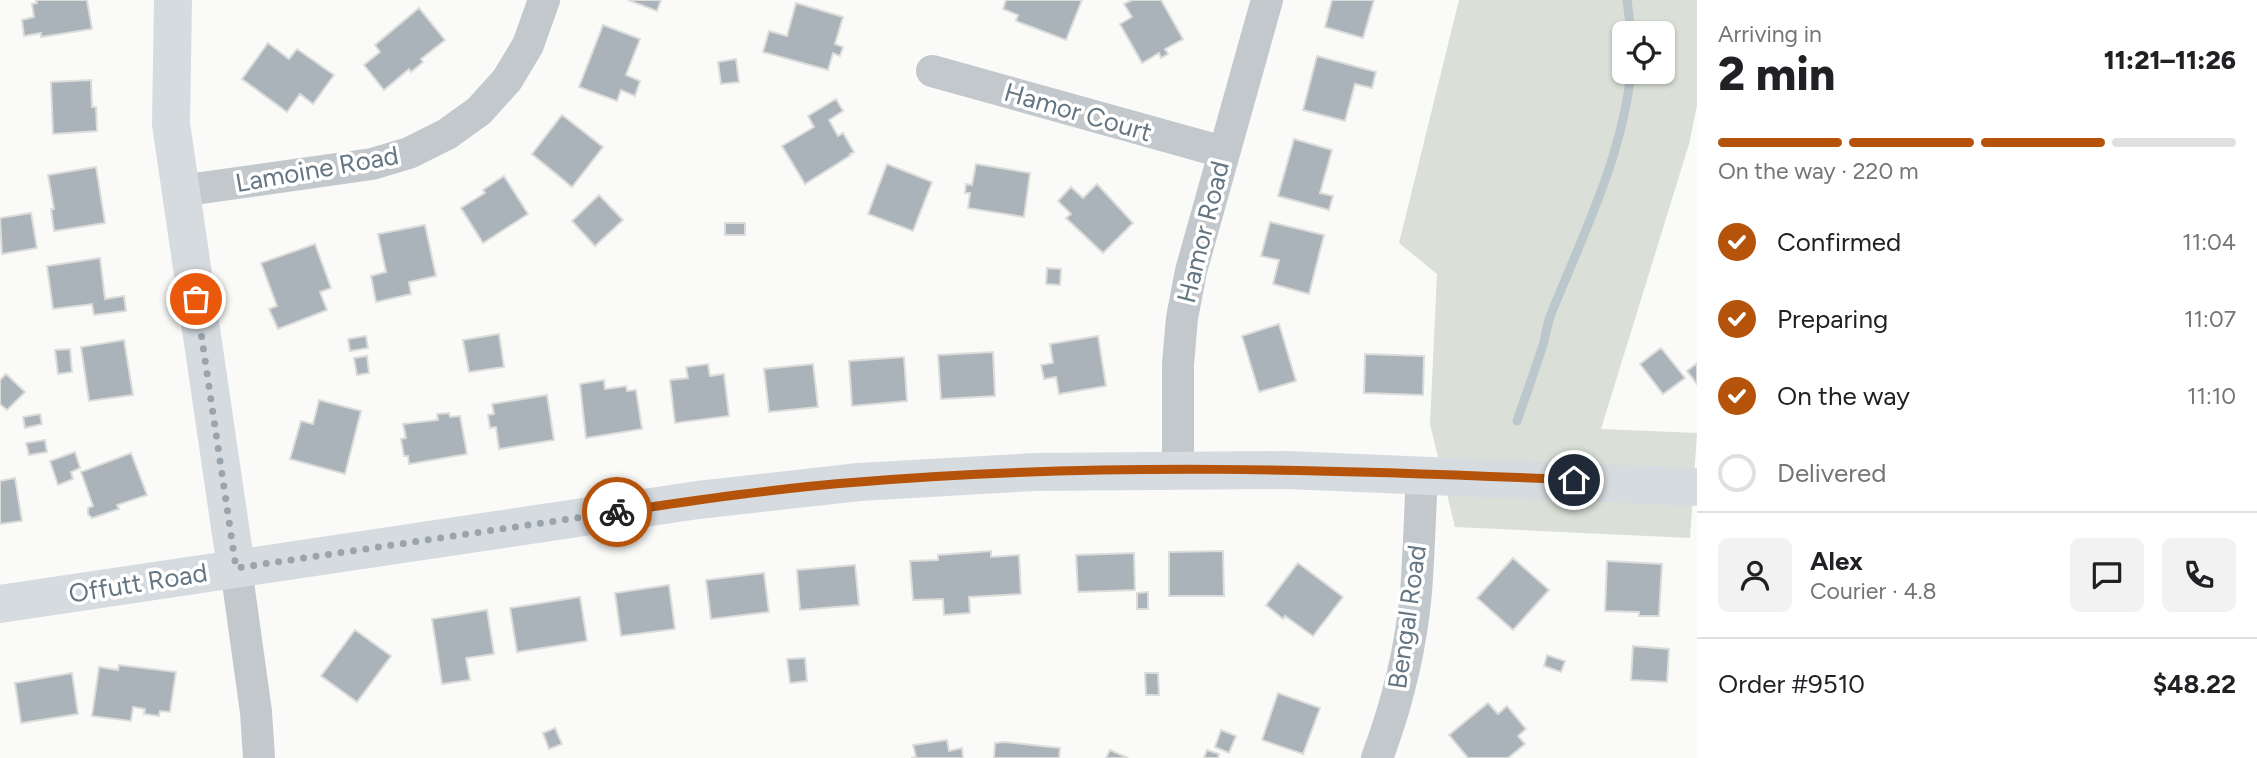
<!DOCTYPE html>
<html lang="en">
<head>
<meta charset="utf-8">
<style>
	:root { --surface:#fff; --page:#f2f2f2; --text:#202124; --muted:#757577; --line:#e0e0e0; --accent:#b45309 }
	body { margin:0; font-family:Figtree,sans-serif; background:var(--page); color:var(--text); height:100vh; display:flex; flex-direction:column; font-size:26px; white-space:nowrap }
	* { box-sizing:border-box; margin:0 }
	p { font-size:23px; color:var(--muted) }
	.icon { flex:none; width:38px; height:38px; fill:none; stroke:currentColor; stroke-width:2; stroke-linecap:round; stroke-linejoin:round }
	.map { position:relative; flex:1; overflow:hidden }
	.details { display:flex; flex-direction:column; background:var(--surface); width:560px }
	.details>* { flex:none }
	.controls { position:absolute; left:1612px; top:21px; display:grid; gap:14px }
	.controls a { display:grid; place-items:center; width:63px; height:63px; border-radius:10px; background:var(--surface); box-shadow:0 2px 5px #0004; font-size:35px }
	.pin { position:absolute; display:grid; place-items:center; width:60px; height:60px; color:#fff; margin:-30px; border:4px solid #fff; border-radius:50%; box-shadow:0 2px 7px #0007 }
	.courier { position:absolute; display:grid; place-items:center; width:70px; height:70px; margin:-35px; border:5px solid #b45309; border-radius:50%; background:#fff; color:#222; box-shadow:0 2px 9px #0007 }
	.summary em { font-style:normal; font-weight:800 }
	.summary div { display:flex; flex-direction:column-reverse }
	.summary { display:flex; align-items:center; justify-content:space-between; height:119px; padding:0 21px }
	h1 { font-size:46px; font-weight:800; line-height:52px }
	.bar { display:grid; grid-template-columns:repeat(4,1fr); gap:10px 7px; align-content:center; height:84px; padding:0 21px }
	.bar i { height:9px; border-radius:5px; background:var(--line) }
	.bar .current { background:var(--accent) }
	.bar p { grid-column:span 4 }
	.line { display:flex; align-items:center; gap:18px; padding:0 21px; border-top:2px solid var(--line) }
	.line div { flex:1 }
	.round { display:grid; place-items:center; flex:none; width:74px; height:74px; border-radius:10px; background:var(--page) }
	ol { padding:0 21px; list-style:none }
	li { display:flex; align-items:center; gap:21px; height:77px }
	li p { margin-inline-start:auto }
	li .icon { padding:7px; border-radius:50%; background:var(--accent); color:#fff; stroke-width:4 }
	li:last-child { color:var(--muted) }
	li i { width:38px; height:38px; border:4px solid var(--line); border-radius:50% }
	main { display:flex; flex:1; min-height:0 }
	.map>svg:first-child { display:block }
	.green { fill:#dadfd7; fill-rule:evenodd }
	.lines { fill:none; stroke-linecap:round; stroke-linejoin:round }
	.stream { stroke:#bbc7cb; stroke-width:9 }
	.building { fill:#aab3b9; stroke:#dcdcda; stroke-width:2 }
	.street { stroke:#c3c8cc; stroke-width:32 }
	.secondary { stroke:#d6dbdf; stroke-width:38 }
	.done { stroke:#99a4ac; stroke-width:7; stroke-dasharray:0 12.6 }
	.route { stroke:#b45309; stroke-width:9 }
	.labels { text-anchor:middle; stroke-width:7; stroke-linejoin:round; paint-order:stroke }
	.street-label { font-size:26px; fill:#657683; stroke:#fff }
</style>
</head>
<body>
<main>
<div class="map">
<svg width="1697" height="758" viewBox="0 0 1697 758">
	<rect width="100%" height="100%" fill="#fafaf8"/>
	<!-- green -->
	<path class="green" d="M1459 0H1697V105L1689 144 1601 429 1697 433 1690 538 1455 527 1430 424 1437 274 1399 243ZM1624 33H1662V72H1624Z"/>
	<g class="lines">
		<!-- stream -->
		<path class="stream" d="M1627 0 1631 33
			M1517 421C1526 395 1535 370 1543 345 1546 335 1547 324 1551 314 1583 235 1622 157 1631 72"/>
	</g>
	<!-- building -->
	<path class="building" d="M36 0H87L92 29 41 37V33L24 36 22 20 34 17 32 4 37 3Z
		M628 0H661L657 11Z
		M1006 0H1082L1066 40 1016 21 1018 15 1003 9Z
		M1132 0H1161L1183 39 1165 49 1168 54 1161 58 1159 53 1142 63 1120 24 1132 17 1124 4Z
		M1332 0H1374L1363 38 1325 27Z
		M796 3 843 17 835 44 843 47 840 56 833 53 828 70 763 52 769 31 787 36Z
		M419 8 445 40 421 59 423 62 411 72 409 69 384 90 364 65 380 52 375 45Z
		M603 25 640 39 626 75 640 81 635 96 621 90 617 101 579 87Z
		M268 43 289 59 297 49 334 75 313 104 300 94 287 112 242 79Z
		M1317 56 1376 72 1372 88 1355 84 1345 121 1303 110Z
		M736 59 739 82 721 84 718 62Z
		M91 80 92 107H96L97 131 53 134 51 82Z
		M836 99 843 111 829 120 838 136 843 133 854 152 850 154 851 155 805 184 782 146 814 127 808 116Z
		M562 115 603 147 572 187 532 154Z
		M1294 139 1332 150 1320 193 1333 196 1329 210 1278 196Z
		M887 164 932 182 913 231 868 214Z
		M976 164 1030 173 1024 217 968 208 970 193H965L966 184 972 185Z
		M96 167 105 223 54 231 51 209H54L48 175Z
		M504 176 528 214 483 243 461 208 485 193 483 190Z
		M1097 184 1133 223 1103 253 1066 218 1071 214 1058 201 1071 187 1083 198Z
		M599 195 623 220 595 246 572 221Z
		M31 213 37 248 2 254 0 218Z
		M1270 222 1324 235 1309 294 1273 284 1279 260 1261 256Z
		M725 223H745V235H725Z
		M425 225 436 276 409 282 411 294 376 302 371 276 386 272 378 234Z
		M315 244 331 288 320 292 327 310 278 329 269 309 277 306 261 263Z
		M100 258 105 299 124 296 126 311 94 315 92 304 53 309 47 266Z
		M1047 268 1061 269 1060 285 1046 284Z
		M1279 324 1296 381 1259 392 1242 336Z
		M499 334 504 367 469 372 463 340Z
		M366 336 368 348 350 351 348 339Z
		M1098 336 1106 386 1059 394 1056 377 1044 379 1041 365 1053 363 1050 344Z
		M124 340 133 395 89 401 81 347Z
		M1661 348 1685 378 1663 394 1640 364Z
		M70 349 72 372 58 374 55 350Z
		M993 352 995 396 941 399 938 355Z
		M1365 354 1424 356 1423 395 1364 393Z
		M367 356 369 373 357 375 354 358Z
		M904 357 907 401 852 406 849 361Z
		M1697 363V384L1687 371Z
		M708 364 710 376 724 374 729 416 675 423 670 380 688 378 686 367Z
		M813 364 818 407 769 412 764 369Z
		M6 374 25 392 7 410 0 404V380Z
		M604 380 605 389 626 386 627 391 636 390 642 429 586 438 580 384Z
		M547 395 554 440 499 449 496 427 490 428 488 415 494 414 492 404Z
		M319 400 361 411 345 474 290 459 301 421 313 424Z
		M449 413 450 417 460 416 467 454 409 464 408 456H404L401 439 406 438 403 424 438 420 437 414Z
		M40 414 42 424 25 428 23 417Z
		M45 440 47 452 29 455 26 443Z
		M75 452 80 468 71 472 73 479 58 485 50 461Z
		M131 453 147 495 117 505 119 509 92 518 88 514V508L93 506 81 472Z
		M15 478 22 521 0 524V481Z
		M991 551V557L1019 555 1021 594 969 597 970 613 944 615 943 599 913 600 910 561 938 560V555Z
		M1223 551 1224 596H1169V552Z
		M1134 553 1135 590 1078 592 1076 555Z
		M1513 558 1549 590 1513 630 1477 598Z
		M1607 561 1662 564 1659 616H1639V612L1605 611Z
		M1298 563 1343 597 1313 636 1285 616 1283 619 1266 605Z
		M855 565 859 605 800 610 797 570Z
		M764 573 769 612 711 619 706 580Z
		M669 585 675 629 621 636 615 593Z
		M1148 592V609H1137V593Z
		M580 597 587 641 517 652 510 608Z
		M487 610 494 654 466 658 470 680 442 684 432 619Z
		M355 630 391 656 357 702 321 676Z
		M1633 646 1669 649 1667 682 1631 680Z
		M1547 655 1565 661 1561 672 1544 666Z
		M805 658 807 681 790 683 787 659Z
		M119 665 176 672 170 712 160 711 159 716 144 714 145 709 133 707 131 721 92 716 99 667 118 670Z
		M72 673 78 714 21 723 15 683Z
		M1145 673H1158L1159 695H1146Z
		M1278 693 1320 708 1303 754 1262 740Z
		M1488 703 1498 714 1507 706 1526 729 1518 736 1525 744 1508 758H1468L1449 735Z
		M555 728 562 744 549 749 543 733Z
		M1221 730 1236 736 1229 753 1215 747Z
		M947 740 949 751 962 748 963 758H911L916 757 913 745Z
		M1005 742 1060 748 1059 758H994L995 743Z
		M1110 750 1128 758H1106Z
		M1207 750 1219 754 1218 758H1204Z"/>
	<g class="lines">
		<!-- street -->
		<path class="street" d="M932 71 1223 152
			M180 191 372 164 409 153 447 134 479 111 507 80 528 45 544 0
			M1178 470V364L1182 318 1191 271 1267 0
			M236 568 256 712 259 758
			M1377 758C1397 705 1411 648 1416 592 1419 553 1420 513 1422 474"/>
		<!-- secondary -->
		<path class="secondary" d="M173 0 171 124 236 568
			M0 604 698 500 859 482 1034 472 1287 470 1697 487"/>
	</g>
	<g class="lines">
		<!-- done -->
		<path class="done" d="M196 299 236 568 617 512"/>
		<!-- route -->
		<path class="route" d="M617 512C697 500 778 488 859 482 1097 462 1336 469 1574 480"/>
	</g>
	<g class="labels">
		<!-- street labels -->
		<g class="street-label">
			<text transform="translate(1078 112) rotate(16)" y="9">Hamor Court</text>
			<text transform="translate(317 169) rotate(-10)" y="9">Lamoine Road</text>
			<text transform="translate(1203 232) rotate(-76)" y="9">Hamor Road</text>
			<text transform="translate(138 583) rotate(-9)" y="9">Offutt Road</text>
			<text transform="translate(1407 617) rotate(-82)" y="9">Bengal Road</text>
		</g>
	</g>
</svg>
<div class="controls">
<a><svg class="icon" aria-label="locate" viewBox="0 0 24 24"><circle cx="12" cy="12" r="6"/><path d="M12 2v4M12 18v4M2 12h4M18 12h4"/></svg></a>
</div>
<div class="pin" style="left:196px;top:299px;background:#ea580c"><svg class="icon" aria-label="bag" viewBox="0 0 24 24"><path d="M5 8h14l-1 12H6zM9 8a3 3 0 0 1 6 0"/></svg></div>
<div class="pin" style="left:1574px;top:480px;background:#1f2937"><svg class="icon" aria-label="home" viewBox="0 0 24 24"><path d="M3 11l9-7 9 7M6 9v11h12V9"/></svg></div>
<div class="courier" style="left:617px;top:512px"><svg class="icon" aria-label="bike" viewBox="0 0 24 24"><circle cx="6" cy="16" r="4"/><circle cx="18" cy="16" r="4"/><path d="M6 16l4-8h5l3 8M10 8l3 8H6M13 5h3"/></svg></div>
</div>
<section class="details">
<div class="summary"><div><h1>2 min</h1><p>Arriving in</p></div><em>11:21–11:26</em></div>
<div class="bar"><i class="current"></i><i class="current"></i><i class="current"></i><i></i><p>On the way · 220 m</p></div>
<ol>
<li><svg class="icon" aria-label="check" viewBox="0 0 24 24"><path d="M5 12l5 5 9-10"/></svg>Confirmed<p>11:04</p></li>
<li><svg class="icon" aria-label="check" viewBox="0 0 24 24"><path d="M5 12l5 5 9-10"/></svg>Preparing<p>11:07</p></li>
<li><svg class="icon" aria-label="check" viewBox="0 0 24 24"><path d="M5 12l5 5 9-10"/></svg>On the way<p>11:10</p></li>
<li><i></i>Delivered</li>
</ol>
<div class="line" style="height:126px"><a class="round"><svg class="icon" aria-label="person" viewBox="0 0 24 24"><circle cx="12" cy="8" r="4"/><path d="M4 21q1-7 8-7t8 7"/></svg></a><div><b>Alex</b><p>Courier · 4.8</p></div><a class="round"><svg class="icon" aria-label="chat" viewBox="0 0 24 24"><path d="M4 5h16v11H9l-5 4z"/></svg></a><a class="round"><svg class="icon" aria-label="phone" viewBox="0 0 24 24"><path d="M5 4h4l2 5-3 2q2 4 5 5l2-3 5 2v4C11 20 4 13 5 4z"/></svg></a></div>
<div class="line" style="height:91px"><div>Order #9510</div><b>$48.22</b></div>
</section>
</main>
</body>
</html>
